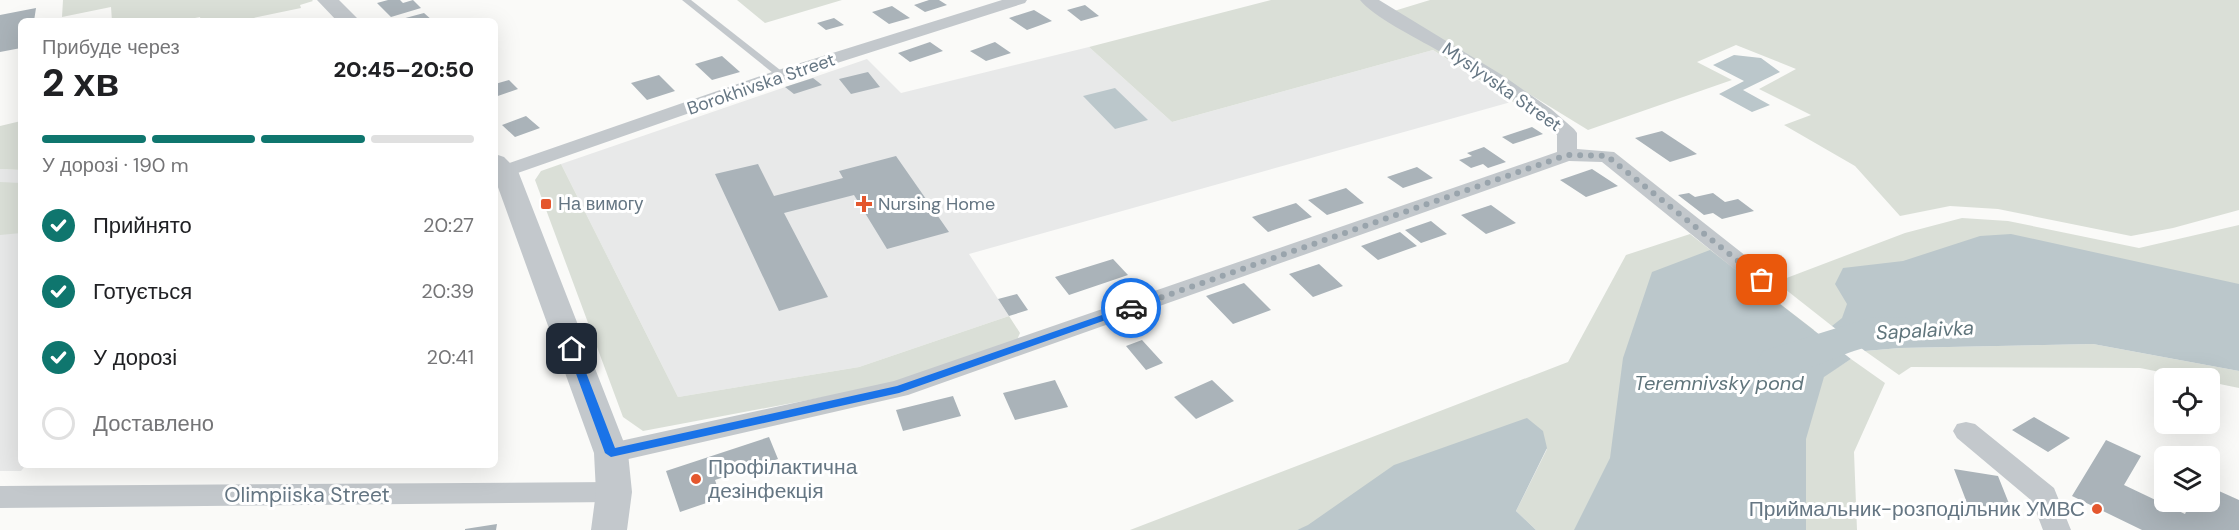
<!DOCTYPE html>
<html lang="uk">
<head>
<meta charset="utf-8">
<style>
	:root { --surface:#fff; --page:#f2f2f2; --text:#202124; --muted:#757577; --line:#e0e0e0; --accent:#0f766e }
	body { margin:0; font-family:"DM Sans",sans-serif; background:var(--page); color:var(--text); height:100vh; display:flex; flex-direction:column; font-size:22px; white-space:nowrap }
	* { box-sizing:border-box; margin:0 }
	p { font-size:20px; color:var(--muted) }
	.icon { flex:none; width:33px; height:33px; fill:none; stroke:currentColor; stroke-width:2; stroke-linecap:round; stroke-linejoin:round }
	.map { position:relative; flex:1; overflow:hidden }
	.details { position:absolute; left:18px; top:18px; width:480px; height:450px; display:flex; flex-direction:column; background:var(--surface); border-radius:9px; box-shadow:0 6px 24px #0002 }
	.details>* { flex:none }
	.buttons { position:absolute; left:2154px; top:368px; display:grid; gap:12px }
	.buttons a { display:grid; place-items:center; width:66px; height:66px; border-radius:9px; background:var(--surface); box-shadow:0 6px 24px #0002; font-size:30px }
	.pin { position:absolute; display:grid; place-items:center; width:51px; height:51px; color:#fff; margin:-26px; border-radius:12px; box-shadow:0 3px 9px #0006 }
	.courier { position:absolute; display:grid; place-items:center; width:60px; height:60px; margin:-30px; border:4px solid #1a73e8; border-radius:50%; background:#fff; color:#222; box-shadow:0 2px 8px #0007 }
	.overview em { font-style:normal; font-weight:800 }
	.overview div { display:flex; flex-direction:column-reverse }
	.overview { display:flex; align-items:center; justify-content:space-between; height:102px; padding:0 24px }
	h1 { font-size:39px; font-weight:800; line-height:45px }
	.bar { display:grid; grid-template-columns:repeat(4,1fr); gap:9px 6px; align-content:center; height:72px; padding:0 24px }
	.bar i { height:8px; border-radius:4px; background:var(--line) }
	.bar .selected { background:var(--accent) }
	.bar p { grid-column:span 4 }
	ol { padding:0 24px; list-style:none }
	li { display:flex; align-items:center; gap:18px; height:66px }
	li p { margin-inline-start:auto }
	li .icon { padding:6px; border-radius:50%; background:var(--accent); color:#fff; stroke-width:4 }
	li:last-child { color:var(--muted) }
	li i { width:33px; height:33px; border:3px solid var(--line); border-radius:50% }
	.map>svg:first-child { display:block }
	.built { fill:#e8e9e9 }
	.green { fill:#dadfd7 }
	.water { fill:#bbc7cb }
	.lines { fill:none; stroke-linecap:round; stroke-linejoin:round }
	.river { fill:#bbc7cb; fill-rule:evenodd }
	.building { fill:#aab3b9 }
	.service { fill:#c3c8cc; fill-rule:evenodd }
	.minor { fill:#c3c8cc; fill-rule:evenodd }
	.tertiary { fill:#c3c8cc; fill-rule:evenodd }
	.route { fill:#1a73e8 }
	.done { stroke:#99a4ac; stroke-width:6; stroke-dasharray:0 10.8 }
	.poi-dot { fill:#e4572e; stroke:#fff; stroke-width:2 }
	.labels { text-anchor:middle; stroke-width:6; stroke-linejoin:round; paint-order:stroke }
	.street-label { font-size:18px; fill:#657683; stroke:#fff }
	.poi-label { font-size:18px; fill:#657683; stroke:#fff; text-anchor:start }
	.water-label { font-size:20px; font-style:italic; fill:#60757c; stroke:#fff }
	.near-poi-label { font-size:21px; fill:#657683; stroke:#fff; text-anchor:start }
	.near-street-label { font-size:21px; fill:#657683; stroke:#fff }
</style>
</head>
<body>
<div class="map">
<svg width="2239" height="530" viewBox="0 0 2239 530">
	<rect width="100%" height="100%" fill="#fafaf8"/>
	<!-- built -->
	<path class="built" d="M1089 47 1172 122 1433 50 1511 102 969 254 1009 316 859 367 678 397 561 164 867 59 901 93Z
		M0 169 21 170V465H26L21 471H0Z"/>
	<!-- green -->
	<path class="green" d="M63 0H312L313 1 300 5 301 8 239 21H201L200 17 180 21H112L111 7 62 17Z
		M737 0H842L765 23Z
		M1271 0H1362L1454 56 1544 122 1433 50 1172 122 1089 47Z
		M1430 0H2239V210L2173 228 2131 236 1998 209 1950 206 1900 216 1855 166 1784 125 1811 115 1759 89 1796 69 1736 45 1697 62 1732 80 1588 130 1394 11Z
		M21 121V170L0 169V126Z
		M561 164 678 397 859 367 1009 316 1020 333 1016 342 883 386 643 431 623 417 535 180 541 171Z
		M0 182 21 183V233L0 235Z
		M1962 218 2008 221 2139 248 2239 225V340L1863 325 1832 326 1776 282 1905 233Z
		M1690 234 1814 330 1601 530H1536L1516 511 1547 449 1297 530H1130L1568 362 1626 255Z
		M2093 344 2239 371V388L2210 382V378H2190L2140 368 1911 367 1899 375 1865 351 1900 348Z
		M1851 359 1885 383 1854 452 1857 530H1767L1824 376Z"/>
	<!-- water -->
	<path class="water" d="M1734 55 1761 58 1780 72 1743 90 1770 105 1752 112 1719 94 1744 81 1713 65Z
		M1115 88 1148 120 1115 129 1083 96Z
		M2011 234 2239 284V371L2093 344 1900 348 1865 351 1832 326 1842 318 1847 304 1835 284 1843 268 1903 261 1980 236Z
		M1710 250 1851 359 1824 377 1806 439V530H1574L1610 458 1623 358 1652 272Z
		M1527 418 1543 431 1547 448 1516 511 1536 530H1297L1308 525 1394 465Z"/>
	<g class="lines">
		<!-- river -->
		<path class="river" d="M1903 317 1918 321 1925 331 1918 341C1903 345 1887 343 1872 346 1836 353 1799 381 1763 371L1757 361 1763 351 1869 318Z"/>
	</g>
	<!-- building -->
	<path class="building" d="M388 0H400L403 3 413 0 421 8 391 17 377 3Z
		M929 0H939L947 5 925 12 914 5Z
		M1085 5 1099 16 1081 21 1067 10Z
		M892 6 910 18 889 24 872 12Z
		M36 8 34 21H21V48L0 52V15Z
		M1034 10 1052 21 1027 30 1009 18Z
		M424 13 433 21H398V20Z
		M834 18 844 25 826 30 817 23Z
		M930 42 943 51 910 62 898 53Z
		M995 42 1011 53 986 61 970 51Z
		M722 56 740 72 712 80 695 64Z
		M868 72 880 87 851 94 839 79Z
		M659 75 675 91 647 100 631 83Z
		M813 78 822 85 794 94 785 87Z
		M509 80 518 89 495 97V84Z
		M526 116 540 128 515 137 502 125Z
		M1532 127 1543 134 1513 144 1502 137Z
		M1662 131 1697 154 1670 162 1635 138Z
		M1484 147 1506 162 1488 168 1483 164 1471 168 1459 160 1472 156 1467 153Z
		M896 156 949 232 887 249 854 195 784 213 828 297 779 311 715 174 758 164 774 196 843 178 839 171Z
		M1417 167 1433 178 1403 188 1387 177Z
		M1592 169 1618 186 1586 197 1560 180Z
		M1346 188 1364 203 1327 215 1308 200Z
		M1689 193 1695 197 1713 193 1725 202 1738 199 1754 211 1722 219 1713 213 1704 215 1678 195Z
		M1296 203 1312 217 1268 232 1252 217Z
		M1491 205 1516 223 1486 234 1461 215Z
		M1431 221 1447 234 1421 243 1405 230Z
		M1400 232 1417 246 1378 260 1361 246Z
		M1113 259 1128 275 1069 295 1055 277Z
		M1319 264 1343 286 1313 297 1289 274Z
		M1244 283 1271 310 1233 324 1206 296Z
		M1017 294 1028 310 1009 316 998 299Z
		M1142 340 1163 363 1146 370 1126 346Z
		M1055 380 1068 407 1015 420 1003 393Z
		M1212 380 1234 401 1196 419 1174 397Z
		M953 396 961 416 903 431 896 410Z
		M2034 417 2070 438 2048 452 2012 430Z
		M769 437 778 459 715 480 721 498 680 512 666 471Z
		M2106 440 2141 456 2124 485 2185 514 2191 501H2210V487L2239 500V530H2142L2072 496Z
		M1954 469 1998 476 2012 511 1967 503Z
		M497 524 496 530H465V529Z"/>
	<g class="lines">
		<!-- service -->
		<path class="service" d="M682 0H691L784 73V77H778Z"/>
		<!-- minor -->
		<path class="minor" d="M1002 0H1027L1025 3 787 79 512 175H498L495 171 498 167 775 71Z
			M1360 0H1379L1502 75 1551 109 1574 129 1577 133V149L1614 152 1770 275 1773 280 1770 285 1762 287 1754 285 1602 162 1569 161 908 395 611 463 601 460 598 453 601 446 611 443 894 381 1557 152V135C1520 102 1479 75 1437 50 1418 39 1372 16 1360 0Z
			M1966 422 1975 424 2054 488 2071 530H2043L2032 501 1957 438 1953 431 1957 424Z
			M614 482 624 485 628 492 624 499 614 502 0 508V486Z"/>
		<!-- tertiary -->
		<path class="tertiary" d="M317 0H339L360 21H337Z
			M495 154 504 157 518 171 628 453 632 492 627 530H591L596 492 594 453 495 179Z"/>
	</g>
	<!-- route -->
	<path class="route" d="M1131 305 1134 306V310L899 393 611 457 605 453 567 349 572 346 577 349 615 448 897 386Z"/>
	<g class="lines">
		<!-- done -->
		<path class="done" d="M1131 308 1567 155 1607 156 1762 280"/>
	</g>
	<!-- markers -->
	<g class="poi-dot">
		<rect x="540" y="198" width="12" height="12" rx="3"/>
		<path d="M861 195h6v6h6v6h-6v6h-6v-6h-6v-6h6z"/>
		<circle cx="696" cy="479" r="6"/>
		<circle cx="2097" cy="509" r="6"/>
	</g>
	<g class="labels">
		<!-- street labels -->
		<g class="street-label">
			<text transform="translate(761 84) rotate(-19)" y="6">Borokhivska Street</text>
			<text transform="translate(1502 87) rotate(35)" y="6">Myslyvska Street</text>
		</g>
		<!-- poi labels -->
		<g class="poi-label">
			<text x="558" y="210">На вимогу</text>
			<text x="878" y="210">Nursing Home</text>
		</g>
		<!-- water labels -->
		<g class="water-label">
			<text transform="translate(1925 330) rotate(-3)" y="7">Sapalaivka</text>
			<text x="1719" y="390">Teremnivsky pond</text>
		</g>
		<!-- near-poi labels -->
		<g class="near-poi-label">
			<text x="708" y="474">Профілактична<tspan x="708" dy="24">дезінфекція</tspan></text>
			<text x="2085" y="516" text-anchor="end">Приймальник-розподільник УМВС</text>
		</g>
		<!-- near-street labels -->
		<g class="near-street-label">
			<text x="307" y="502">Olimpiiska Street</text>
		</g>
	</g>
</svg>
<div class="buttons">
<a><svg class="icon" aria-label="locate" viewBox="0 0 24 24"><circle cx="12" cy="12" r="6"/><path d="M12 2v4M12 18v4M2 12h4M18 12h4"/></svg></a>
<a><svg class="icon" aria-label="layers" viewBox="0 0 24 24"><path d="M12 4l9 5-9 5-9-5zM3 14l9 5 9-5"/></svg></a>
</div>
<div class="pin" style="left:1762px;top:280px;background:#ea580c"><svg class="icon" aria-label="bag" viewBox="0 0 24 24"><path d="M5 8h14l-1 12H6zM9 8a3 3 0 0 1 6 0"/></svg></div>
<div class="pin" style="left:572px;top:349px;background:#1f2937"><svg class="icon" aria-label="home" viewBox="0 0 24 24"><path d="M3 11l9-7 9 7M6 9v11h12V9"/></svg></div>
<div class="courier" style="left:1131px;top:308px"><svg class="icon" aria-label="car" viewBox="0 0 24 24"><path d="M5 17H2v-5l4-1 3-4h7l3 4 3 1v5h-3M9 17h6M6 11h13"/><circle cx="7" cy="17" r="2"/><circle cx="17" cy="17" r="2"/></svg></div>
<section class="details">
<div class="overview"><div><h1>2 хв</h1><p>Прибуде через</p></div><em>20:45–20:50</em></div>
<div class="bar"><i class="selected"></i><i class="selected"></i><i class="selected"></i><i></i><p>У дорозі · 190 m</p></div>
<ol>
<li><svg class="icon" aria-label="check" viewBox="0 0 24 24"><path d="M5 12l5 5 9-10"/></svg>Прийнято<p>20:27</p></li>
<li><svg class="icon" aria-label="check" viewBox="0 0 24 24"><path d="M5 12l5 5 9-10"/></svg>Готується<p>20:39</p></li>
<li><svg class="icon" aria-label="check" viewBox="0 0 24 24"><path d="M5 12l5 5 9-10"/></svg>У дорозі<p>20:41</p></li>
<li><i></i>Доставлено</li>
</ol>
</section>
</div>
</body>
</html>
